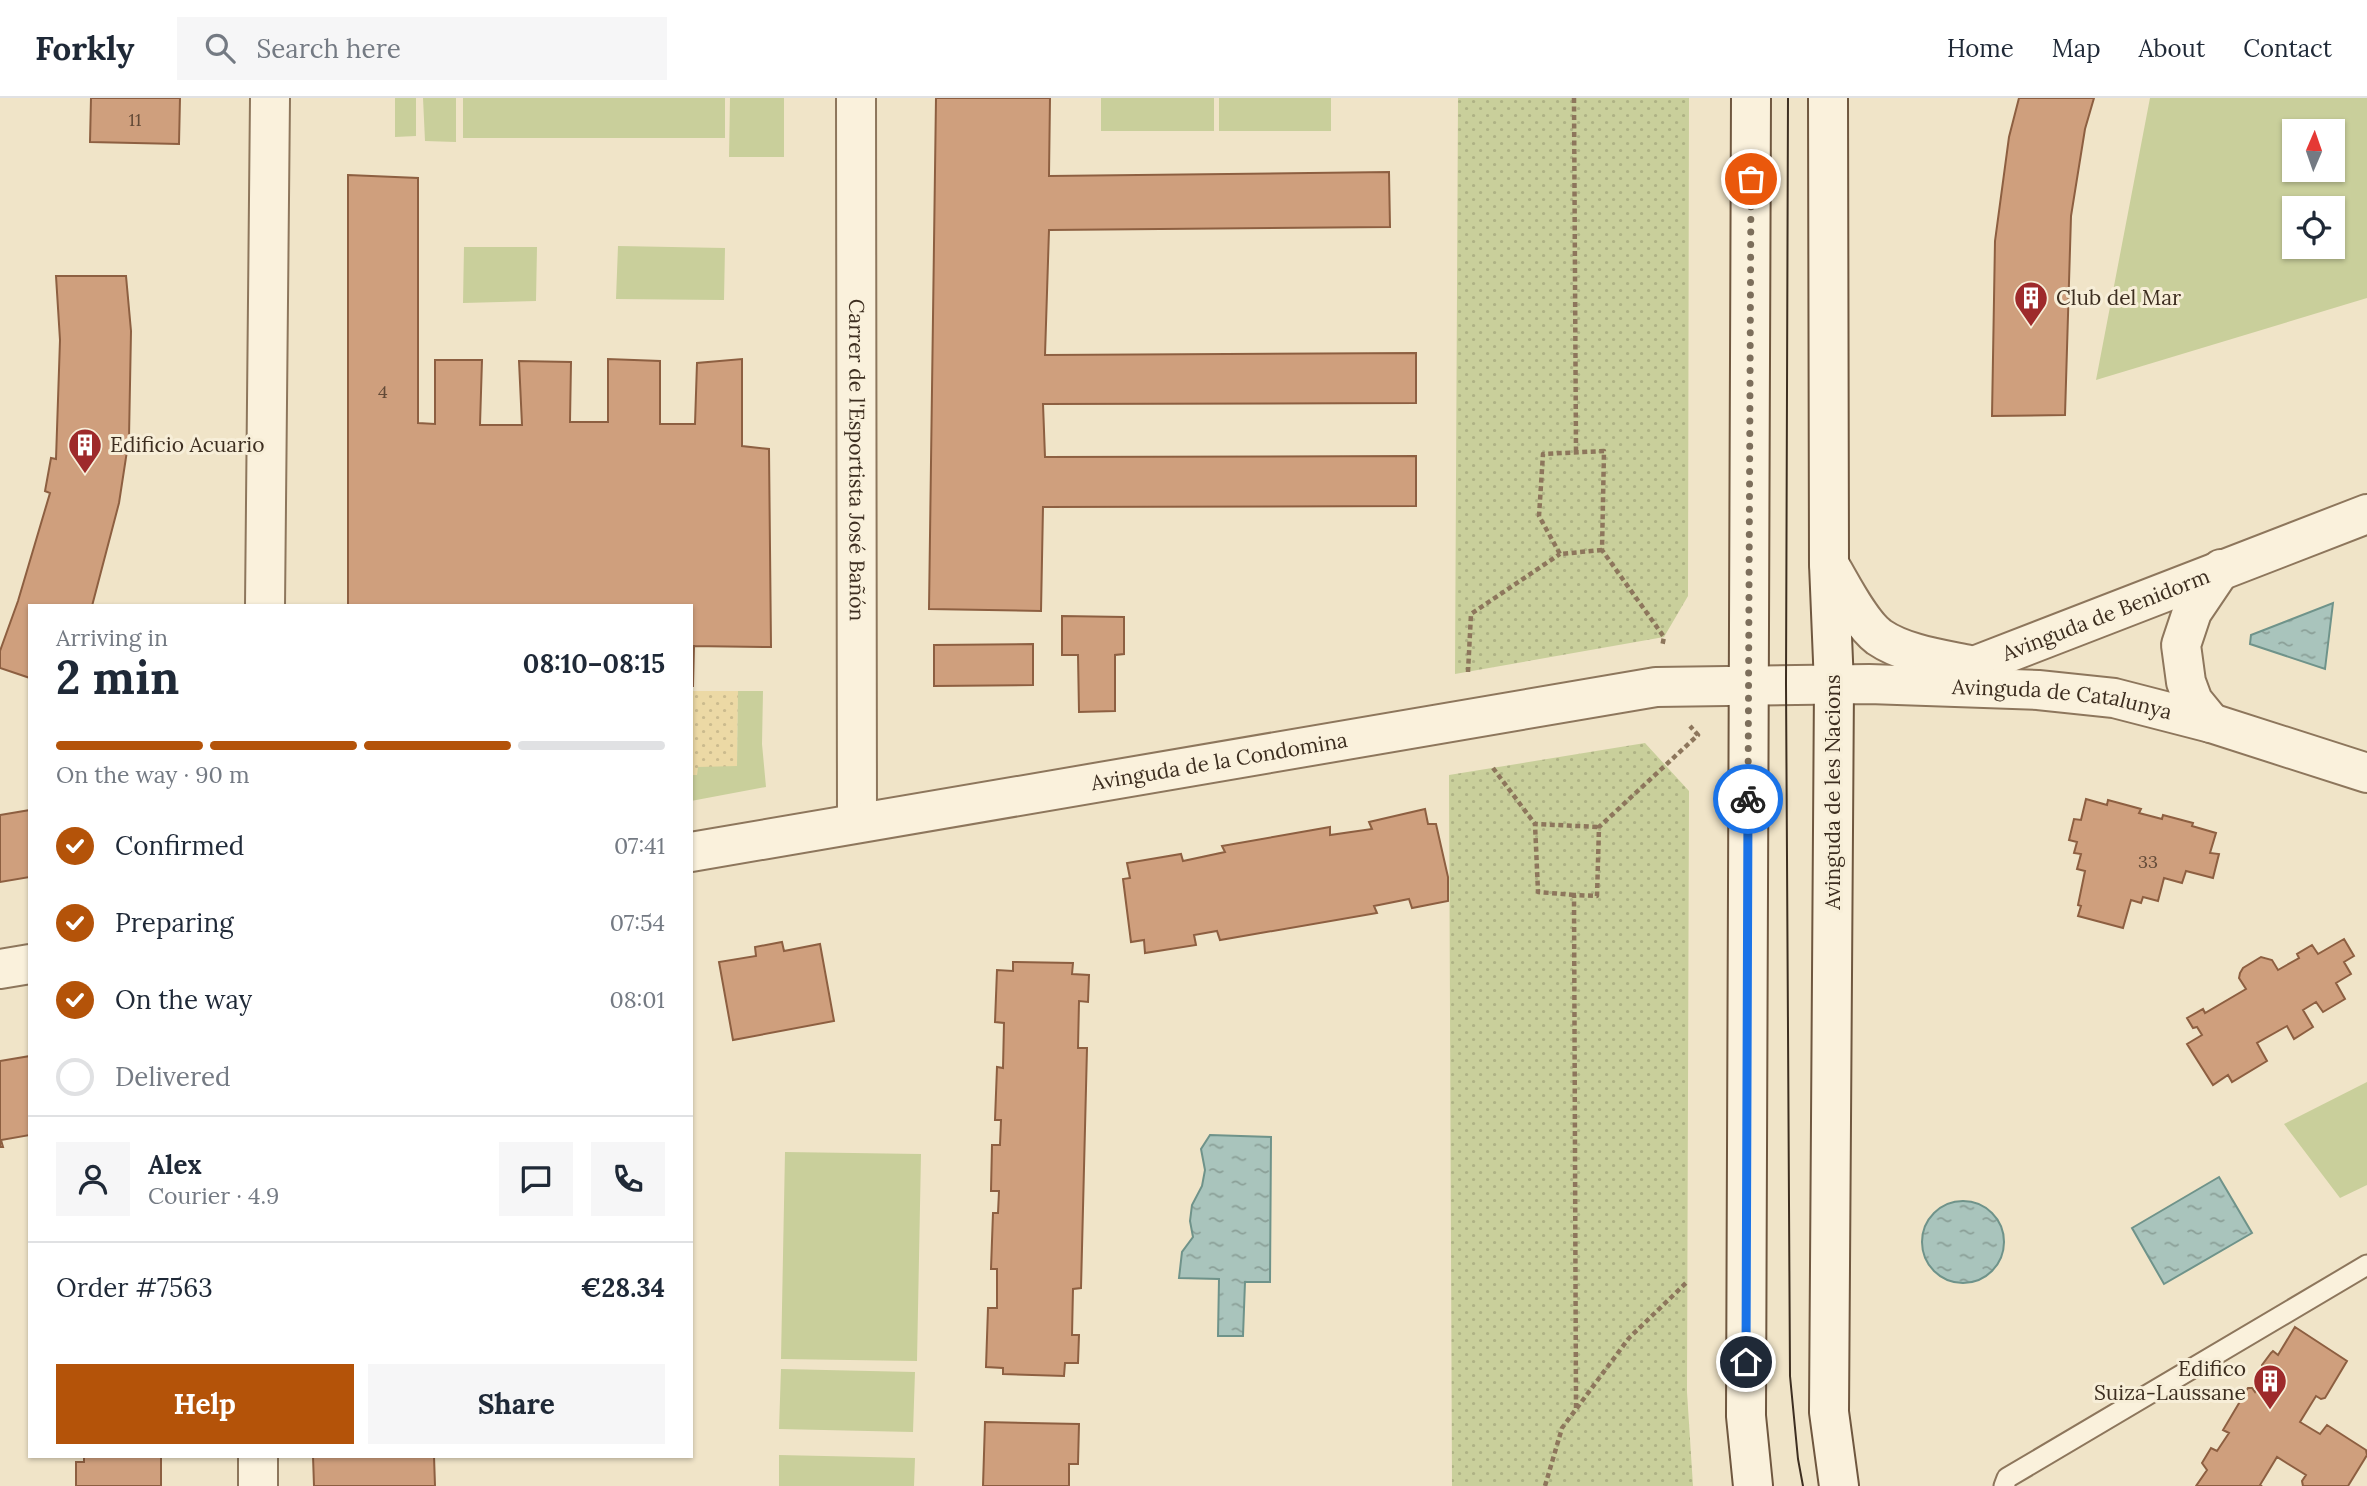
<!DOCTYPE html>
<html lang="en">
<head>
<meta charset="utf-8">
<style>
	:root { --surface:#fff; --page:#f6f6f7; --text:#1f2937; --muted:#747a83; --line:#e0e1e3; --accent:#b45309 }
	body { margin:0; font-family:Lora,serif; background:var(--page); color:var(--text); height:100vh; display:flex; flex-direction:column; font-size:26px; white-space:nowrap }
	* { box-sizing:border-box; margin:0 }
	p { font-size:23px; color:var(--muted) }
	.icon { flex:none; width:38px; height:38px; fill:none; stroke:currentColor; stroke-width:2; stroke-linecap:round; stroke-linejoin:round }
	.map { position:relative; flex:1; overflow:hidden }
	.panel { position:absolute; left:28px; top:506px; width:665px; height:854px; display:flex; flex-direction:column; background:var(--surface); border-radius:0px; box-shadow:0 2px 5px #0004 }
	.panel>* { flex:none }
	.needle { width:46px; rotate:2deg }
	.controls { position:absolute; left:2282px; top:21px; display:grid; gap:14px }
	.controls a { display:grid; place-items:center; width:63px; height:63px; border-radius:0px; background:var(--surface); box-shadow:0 2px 5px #0004; font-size:35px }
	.pin { position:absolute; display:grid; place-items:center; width:60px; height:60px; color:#fff; margin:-30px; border:4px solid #fff; border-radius:50%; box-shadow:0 2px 7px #0007 }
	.courier { position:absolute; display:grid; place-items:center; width:70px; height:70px; margin:-35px; border:5px solid #1a73e8; border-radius:50%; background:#fff; color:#222; box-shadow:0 2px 9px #0007 }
	.headline em { font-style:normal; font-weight:700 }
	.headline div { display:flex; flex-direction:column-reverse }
	.headline { display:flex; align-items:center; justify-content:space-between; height:119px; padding:0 28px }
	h1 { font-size:46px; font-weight:700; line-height:52px }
	.bar { display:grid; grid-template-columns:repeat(4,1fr); gap:10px 7px; align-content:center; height:84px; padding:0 28px }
	.bar i { height:9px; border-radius:5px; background:var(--line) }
	.bar .current { background:var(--accent) }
	.bar p { grid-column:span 4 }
	.line { display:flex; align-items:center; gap:18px; padding:0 28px; border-top:2px solid var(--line) }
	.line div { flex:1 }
	.round { display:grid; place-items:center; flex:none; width:74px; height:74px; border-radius:0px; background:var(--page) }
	ol { padding:0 28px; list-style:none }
	li { display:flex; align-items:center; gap:21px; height:77px }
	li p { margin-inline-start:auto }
	li .icon { padding:7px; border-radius:50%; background:var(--accent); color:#fff; stroke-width:4 }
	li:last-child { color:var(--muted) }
	li i { width:38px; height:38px; border:4px solid var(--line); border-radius:50% }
	.primary-button { display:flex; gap:14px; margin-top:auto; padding:14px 28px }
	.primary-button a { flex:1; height:80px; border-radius:0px; background:var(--accent); color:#fff; font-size:28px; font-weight:700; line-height:80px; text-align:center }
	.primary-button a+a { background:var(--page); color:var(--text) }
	header { display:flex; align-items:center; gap:42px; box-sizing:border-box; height:98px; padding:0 35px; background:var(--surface); border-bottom:2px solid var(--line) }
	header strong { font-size:33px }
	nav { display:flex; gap:38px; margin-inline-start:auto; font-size:24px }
	.search { width:490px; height:63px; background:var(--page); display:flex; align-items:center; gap:18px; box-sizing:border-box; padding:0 24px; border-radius:0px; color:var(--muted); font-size:26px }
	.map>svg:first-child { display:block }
	.sand { fill:url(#sand-dots) }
	.park { fill:url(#park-dots) }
	.garden { fill:#c9cf9b; fill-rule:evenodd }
	.water { fill:url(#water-ripples); stroke:#6f938a; stroke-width:2 }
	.building { fill:#cf9f7d; stroke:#8d5f41; stroke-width:2 }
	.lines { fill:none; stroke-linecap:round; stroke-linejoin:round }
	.service-casing { stroke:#8d765c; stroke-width:23 }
	.minor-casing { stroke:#8d765c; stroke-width:42 }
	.secondary-casing { stroke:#6f573f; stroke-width:42 }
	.path { stroke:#8d765c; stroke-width:4.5; stroke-dasharray:5 3.5; stroke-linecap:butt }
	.service { stroke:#faf1dc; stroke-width:19 }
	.minor { stroke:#faf1dc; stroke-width:38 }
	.secondary { stroke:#faf1dc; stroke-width:38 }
	.tram { stroke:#3d2e20; stroke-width:2 }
	.done { stroke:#7c6e5b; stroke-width:7; stroke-dasharray:0 12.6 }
	.route { stroke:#1a73e8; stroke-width:9 }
	.labels { text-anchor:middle; stroke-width:6; stroke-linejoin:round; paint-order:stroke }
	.number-label { font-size:18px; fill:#624a37 }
	.poi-label { font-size:21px; fill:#3d2e20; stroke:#f7eed8; text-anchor:start }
	.street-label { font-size:21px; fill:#3d2e20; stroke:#f7eed8 }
</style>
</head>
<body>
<header>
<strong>Forkly</strong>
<div class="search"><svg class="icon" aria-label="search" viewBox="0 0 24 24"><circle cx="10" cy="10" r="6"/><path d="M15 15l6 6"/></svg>Search here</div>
<nav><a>Home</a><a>Map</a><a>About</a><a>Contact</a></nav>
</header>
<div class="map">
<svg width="2367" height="1388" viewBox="0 0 2367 1388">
	<defs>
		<pattern id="sand-dots" width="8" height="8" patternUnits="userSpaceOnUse" patternTransform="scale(1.75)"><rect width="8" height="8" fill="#ecd9a5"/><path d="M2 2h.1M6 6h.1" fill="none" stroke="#cbbb8e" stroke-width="1.8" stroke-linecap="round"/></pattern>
		<pattern id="park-dots" width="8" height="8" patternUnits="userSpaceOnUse" patternTransform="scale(1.75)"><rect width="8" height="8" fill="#c9cf9b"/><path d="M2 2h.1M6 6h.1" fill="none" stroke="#aeb285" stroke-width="1.8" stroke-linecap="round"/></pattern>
		<pattern id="water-ripples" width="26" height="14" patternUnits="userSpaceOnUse" patternTransform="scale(1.75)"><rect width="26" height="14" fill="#a9c4bc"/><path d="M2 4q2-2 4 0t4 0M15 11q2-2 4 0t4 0" fill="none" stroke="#8ba098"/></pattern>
	</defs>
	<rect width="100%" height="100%" fill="#f0e4c8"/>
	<!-- sand -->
	<path class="sand" d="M691 593H738L737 669H699L697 677H691Z"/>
	<!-- park -->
	<path class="park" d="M1458 0H1689L1688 498 1664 539 1455 576Z
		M1645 645 1689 693 1687 1294 1693 1388H1452L1449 677Z"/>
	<!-- garden -->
	<path class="garden" d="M395 0H416V38L395 39Z
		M423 0H456V44L425 43Z
		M463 0H725V40H463Z
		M730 0H784V59H729Z
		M1101 0H1214V33H1101Z
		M1219 0H1331V33H1219Z
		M2150 0H2367V200L2096 282ZM2294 33H2333V72H2294ZM2294 110H2333V149H2294Z
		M618 148 725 150 724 202 616 201Z
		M464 149H537L536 203 463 205Z
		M738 593H763L762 646 766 689 691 703V677H697L698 669 737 668Z
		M2367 984V1087L2340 1100 2284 1026Z
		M785 1054 921 1056 917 1263 781 1261Z
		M781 1271 915 1274 913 1334 779 1331Z
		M779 1357 915 1360 914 1388H779Z"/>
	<!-- water -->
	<path class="water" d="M2333 505 2325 571 2250 546 2251 537Z
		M1210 1037 1271 1039 1270 1184H1245L1243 1238H1218L1219 1181 1179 1180 1182 1154 1193 1139 1190 1123 1192 1107 1202 1088 1205 1072 1201 1051Z
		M2219 1079 2252 1135 2164 1186 2132 1130Z
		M1922 1144a41 41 0 1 1 82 0a41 41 0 1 1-82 0Z"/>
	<!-- building -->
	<path class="building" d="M91 0H180L179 46 90 44Z
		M936 0H1050L1049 78 1389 74 1390 129 1049 132 1045 257 1416 255V305L1043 306 1045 359 1416 358V408L1043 409 1041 513 929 511Z
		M2019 0H2094L2085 31 2071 118 2065 317 1992 318 1995 143 2009 39Z
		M348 77 418 80V325L435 326V262H482L480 327H522L519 263 571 264 570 324H608V261L660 263V326H695L697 265 742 261V348L769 351 771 549 691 548V508H348Z
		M56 178H126L131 233 129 340 119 405 92 508H30V580L0 570V553L18 503 50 395 45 393 51 360 56 361 60 242Z
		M1062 518 1124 519V556L1115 557V613L1079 614 1078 557H1062Z
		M1033 546V587L934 588V547Z
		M691 548H694L693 588H691Z
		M2086 701 2107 707 2108 702 2141 711 2139 715 2162 721 2163 717 2193 725 2192 728 2216 735 2210 755 2219 756 2213 780 2186 773 2182 785 2164 780 2158 803 2143 799 2141 805 2131 802 2123 830 2078 818 2081 808 2078 807 2085 773 2077 771 2081 756 2074 755 2077 744 2069 742 2074 721 2081 722Z
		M1425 711 1428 726H1436L1448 779V803L1412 810 1409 801 1374 808 1377 815 1220 842 1217 833 1194 837 1196 847 1145 855 1144 842 1131 844 1123 781 1130 780 1127 765 1181 756 1183 763 1225 754 1222 748 1330 729V737L1372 731 1369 724Z
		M30 712V779L0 784V717Z
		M2344 841 2354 858 2344 864 2351 876 2336 885 2345 901 2323 914 2316 904 2303 912 2313 929 2294 941 2287 928 2257 945 2267 963 2232 984 2228 977 2213 987 2187 946 2202 937 2197 929 2193 930 2187 920 2203 911 2205 915 2246 891 2239 880 2240 875 2243 870 2261 859 2272 862 2278 872 2299 860 2297 856 2312 847 2318 856Z
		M782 844 784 853 820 846 834 923 733 942 719 864 756 858 755 849Z
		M1013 864 1073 865 1072 876 1089 877 1088 904 1079 903 1078 950H1087L1081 1190 1073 1191 1072 1237H1079L1078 1265H1065L1064 1278 1003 1276V1270L986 1269 988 1210H997V1171H991L993 1115H998L999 1093H991L992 1047H1000L1001 1022H995L997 969 1003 970 1004 925 995 924 997 872 1013 873Z
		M30 958V1037L1 1042 3 1049H0V963Z
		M2295 1229 2347 1263 2325 1300 2321 1301 2316 1298 2300 1324 2320 1336 2327 1327 2366 1352 2367 1357 2348 1388H2303L2302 1383 2306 1377 2277 1359 2260 1387 2262 1388H2196L2207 1372 2202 1365 2211 1350 2217 1353 2229 1335 2223 1332 2248 1290H2252L2255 1294 2267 1274 2262 1272V1267L2271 1255 2273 1253 2278 1257Z
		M985 1324 1079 1326 1078 1366H1069V1388H983Z
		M84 1358H161V1388H76V1364H84Z
		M313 1358H434L435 1388H314Z"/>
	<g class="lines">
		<!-- service casing -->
		<g class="service-casing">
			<path id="service" d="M2004 1388 2007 1380 2367 1167"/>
		</g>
		<!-- minor casing -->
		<g class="minor-casing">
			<g id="minor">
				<path id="s1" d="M856 0 857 725"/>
				<path d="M1829 466C1841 486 1860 525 1879 539 1904 556 1940 561 1969 567"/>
				<path d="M265 508 270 0"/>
				<path id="s2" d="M1936 574 1974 568 2367 416"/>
				<path d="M2211 625 2193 603 2186 584 2181 547 2192 514 2221 471"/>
				<path id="s3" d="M691 754 1656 589 1869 586 2038 592 2114 600 2211 625 2367 675"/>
				<path d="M0 871 30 866"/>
				<path d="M258 1388V1358"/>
			</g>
		</g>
		<!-- secondary casing -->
		<g class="secondary-casing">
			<path id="secondary" d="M1751 0 1746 1318 1753 1388
				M1828 0 1829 466 1834 587 1829 1314 1839 1388"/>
		</g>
		<!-- path -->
		<path class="path" d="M1574 0 1576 354
			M1602 452 1560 456 1539 418 1543 356 1604 353 1602 452 1664 539 1662 549
			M1468 574 1471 516 1560 456
			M1493 670 1535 726
			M1574 797 1538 794 1535 726 1599 729
			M1576 1310 1574 797 1597 798 1599 729 1698 637 1690 628
			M1545 1388 1562 1330 1629 1240 1687 1184"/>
		<!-- service -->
		<use href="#service" class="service"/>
		<!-- minor -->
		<use href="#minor" class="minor"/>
		<!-- secondary -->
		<use href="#secondary" class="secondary"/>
		<!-- tram -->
		<path class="tram" d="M1788 0 1786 586 1790 1278 1798 1361 1803 1388"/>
	</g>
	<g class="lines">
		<!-- done -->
		<path class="done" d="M1748 701 1751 81"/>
		<!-- route -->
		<path class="route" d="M1746 1264 1748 701"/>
	</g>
	<!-- icons -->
	<defs>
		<g id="building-pin" transform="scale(1.75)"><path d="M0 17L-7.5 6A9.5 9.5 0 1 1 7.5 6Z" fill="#9e2a2b" stroke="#f7eed8"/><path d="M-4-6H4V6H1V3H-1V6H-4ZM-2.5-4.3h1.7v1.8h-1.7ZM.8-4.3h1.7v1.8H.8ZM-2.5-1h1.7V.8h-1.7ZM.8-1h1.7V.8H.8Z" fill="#fff"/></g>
	</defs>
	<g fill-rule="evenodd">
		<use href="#building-pin" x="2031" y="200"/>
		<use href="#building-pin" x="85" y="347"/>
		<use href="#building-pin" x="2270" y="1283"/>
	</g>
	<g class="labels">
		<!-- number labels -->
		<g class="number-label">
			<text x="135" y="28">11</text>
			<text x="383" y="300">4</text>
			<text x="2148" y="770">33</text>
		</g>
		<!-- poi labels -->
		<g class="poi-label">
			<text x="2056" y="207">Club del Mar</text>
			<text x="110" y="354">Edificio Acuario</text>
			<text x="2246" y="1278" text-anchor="end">Edifico<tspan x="2246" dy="24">Suiza-Laussane</tspan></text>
		</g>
		<!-- street labels -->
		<g class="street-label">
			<text dy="7" stroke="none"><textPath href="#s1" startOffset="362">Carrer de l'Esportista José Bañón</textPath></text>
			<text dy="7" stroke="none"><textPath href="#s2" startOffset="180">Avinguda de Benidorm</textPath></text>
			<text dy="7" stroke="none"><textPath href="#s3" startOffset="1386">Avinguda de Catalunya</textPath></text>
			<text dy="7" stroke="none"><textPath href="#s3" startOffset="536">Avinguda de la Condomina</textPath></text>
			<text transform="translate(1833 694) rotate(-90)" y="7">Avinguda de les Nacions</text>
		</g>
	</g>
</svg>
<div class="controls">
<a><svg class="needle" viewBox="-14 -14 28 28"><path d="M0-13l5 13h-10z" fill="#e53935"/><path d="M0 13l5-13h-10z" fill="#747a83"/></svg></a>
<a><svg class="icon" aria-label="locate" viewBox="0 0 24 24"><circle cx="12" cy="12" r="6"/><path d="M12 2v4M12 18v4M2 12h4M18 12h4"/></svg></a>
</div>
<div class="pin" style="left:1751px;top:81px;background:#ea580c"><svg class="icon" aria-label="bag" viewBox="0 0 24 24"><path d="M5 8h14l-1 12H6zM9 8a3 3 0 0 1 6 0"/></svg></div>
<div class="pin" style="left:1746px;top:1264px;background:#1f2937"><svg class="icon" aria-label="home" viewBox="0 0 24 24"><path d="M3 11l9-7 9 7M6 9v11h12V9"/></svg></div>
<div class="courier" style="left:1748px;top:701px"><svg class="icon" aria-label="bike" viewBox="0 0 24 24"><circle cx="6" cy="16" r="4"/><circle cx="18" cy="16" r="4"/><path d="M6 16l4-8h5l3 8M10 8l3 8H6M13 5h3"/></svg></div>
<section class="panel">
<div class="headline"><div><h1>2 min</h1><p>Arriving in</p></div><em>08:10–08:15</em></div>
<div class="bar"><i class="current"></i><i class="current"></i><i class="current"></i><i></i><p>On the way · 90 m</p></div>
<ol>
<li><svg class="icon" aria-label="check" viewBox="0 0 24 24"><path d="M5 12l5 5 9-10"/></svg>Confirmed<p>07:41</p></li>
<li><svg class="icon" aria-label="check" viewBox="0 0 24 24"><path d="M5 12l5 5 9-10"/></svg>Preparing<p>07:54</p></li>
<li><svg class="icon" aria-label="check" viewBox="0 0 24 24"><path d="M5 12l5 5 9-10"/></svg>On the way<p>08:01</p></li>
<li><i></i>Delivered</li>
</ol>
<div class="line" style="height:126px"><a class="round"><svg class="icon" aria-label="person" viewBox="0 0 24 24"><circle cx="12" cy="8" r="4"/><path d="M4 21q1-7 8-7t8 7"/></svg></a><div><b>Alex</b><p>Courier · 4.9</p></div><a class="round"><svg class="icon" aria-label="chat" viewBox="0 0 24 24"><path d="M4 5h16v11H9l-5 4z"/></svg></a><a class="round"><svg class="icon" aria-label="phone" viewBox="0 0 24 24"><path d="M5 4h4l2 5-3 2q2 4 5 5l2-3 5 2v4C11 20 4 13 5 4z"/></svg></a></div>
<div class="line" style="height:91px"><div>Order #7563</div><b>€28.34</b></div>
<div class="primary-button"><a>Help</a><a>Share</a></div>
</section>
</div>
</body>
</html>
